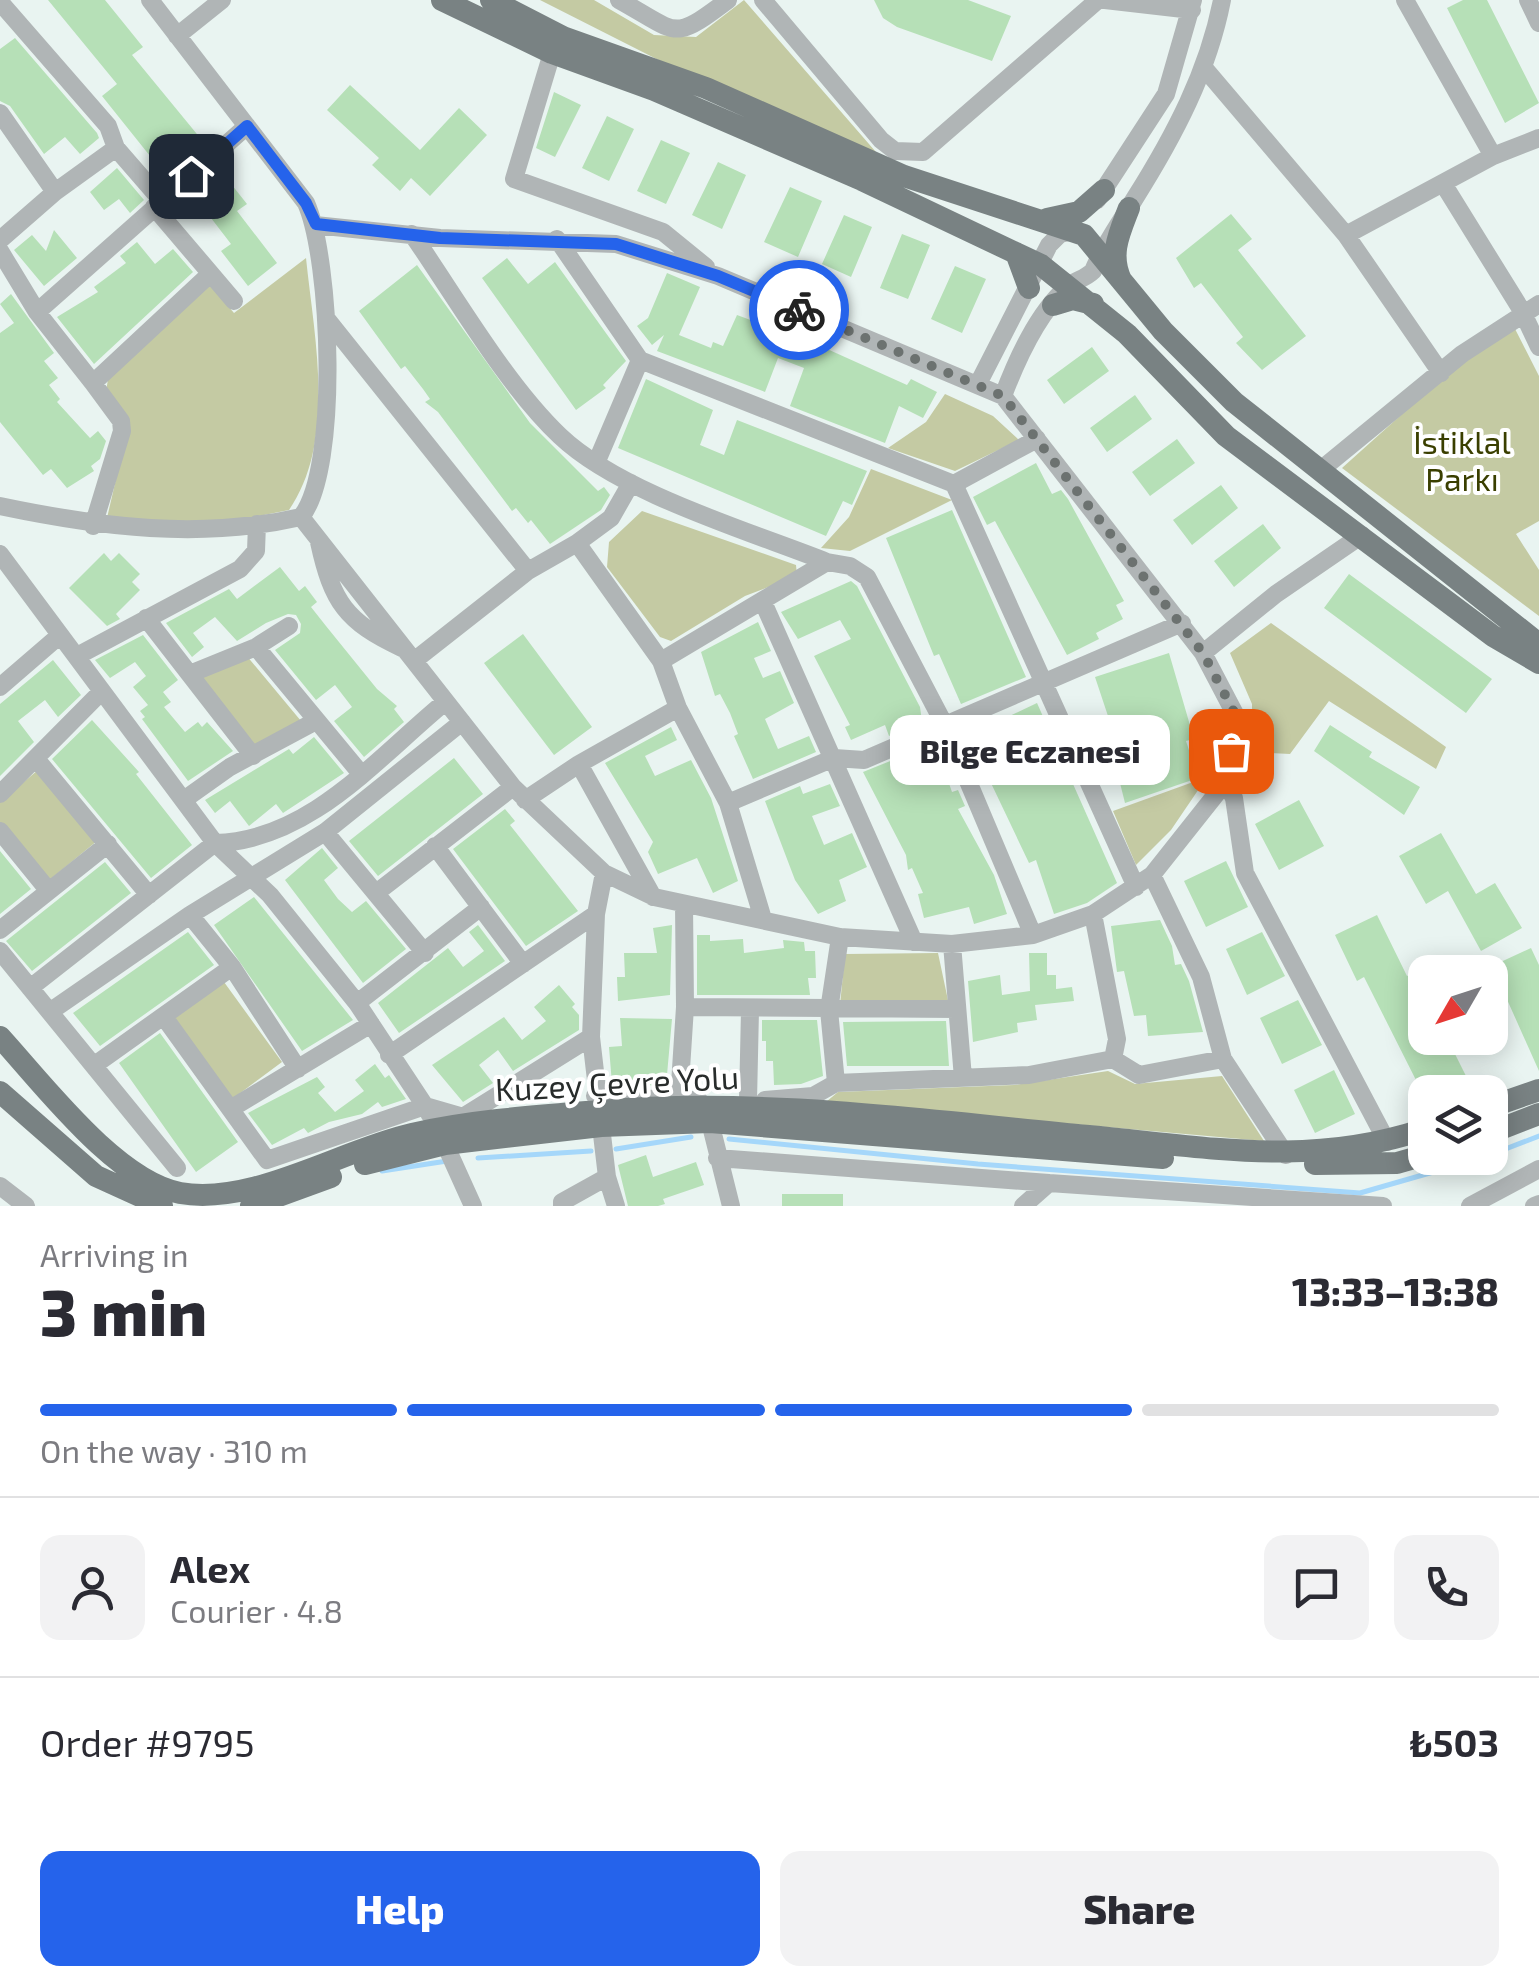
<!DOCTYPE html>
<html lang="en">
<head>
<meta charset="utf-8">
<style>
	:root { --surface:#fff; --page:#f2f2f3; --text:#2b2b33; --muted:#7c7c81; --line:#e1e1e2; --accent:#2563eb }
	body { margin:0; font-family:"Exo 2",sans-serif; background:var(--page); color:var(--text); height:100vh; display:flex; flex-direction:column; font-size:38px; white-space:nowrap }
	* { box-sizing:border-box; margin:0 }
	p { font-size:32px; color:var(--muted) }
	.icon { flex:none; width:55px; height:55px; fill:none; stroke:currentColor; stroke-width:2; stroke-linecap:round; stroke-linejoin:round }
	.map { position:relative; height:1206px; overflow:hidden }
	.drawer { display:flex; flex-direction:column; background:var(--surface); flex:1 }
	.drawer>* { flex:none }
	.needle { width:65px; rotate:231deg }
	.tools { position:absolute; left:1408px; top:955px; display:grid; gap:20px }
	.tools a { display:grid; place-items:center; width:100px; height:100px; border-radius:20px; background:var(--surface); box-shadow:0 5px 25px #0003; font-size:50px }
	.pin { position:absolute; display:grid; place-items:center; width:85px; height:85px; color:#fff; margin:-42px; border-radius:20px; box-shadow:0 5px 15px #0006 }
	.courier { position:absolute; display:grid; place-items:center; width:100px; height:100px; margin:-50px; border:8px solid #2563eb; border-radius:50%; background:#fff; color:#222; box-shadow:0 2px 12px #0007 }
	.bubble { position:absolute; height:70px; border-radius:20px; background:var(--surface); box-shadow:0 5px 25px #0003; font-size:32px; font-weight:800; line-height:70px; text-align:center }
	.summary em { font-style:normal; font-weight:800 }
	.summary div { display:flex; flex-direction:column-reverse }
	.summary { display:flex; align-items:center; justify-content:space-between; height:170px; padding:0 40px }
	h1 { font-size:65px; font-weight:800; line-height:75px }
	.bar { display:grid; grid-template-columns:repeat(4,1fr); gap:15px 10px; align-content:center; height:120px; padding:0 40px }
	.bar i { height:12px; border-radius:8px; background:var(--line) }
	.bar .selected { background:var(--accent) }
	.bar p { grid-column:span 4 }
	.line { display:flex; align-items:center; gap:25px; padding:0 40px; border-top:2px solid var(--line) }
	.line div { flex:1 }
	.round { display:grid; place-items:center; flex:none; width:105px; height:105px; border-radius:20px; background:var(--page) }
	.button { display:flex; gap:20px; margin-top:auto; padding:20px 40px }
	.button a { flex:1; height:115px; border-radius:20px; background:var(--accent); color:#fff; font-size:40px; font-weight:800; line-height:115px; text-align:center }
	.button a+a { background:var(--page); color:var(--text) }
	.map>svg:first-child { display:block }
	.green { fill:#c4caa3 }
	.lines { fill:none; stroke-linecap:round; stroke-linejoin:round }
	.stream { stroke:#a5d7fa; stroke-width:5 }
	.building { fill:#b6e0b7 }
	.minor { stroke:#b0b5b6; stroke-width:18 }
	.major { stroke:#798283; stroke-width:22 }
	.done { stroke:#6c7270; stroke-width:10; stroke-dasharray:0 18 }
	.route { stroke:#2563eb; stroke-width:12 }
	.labels { text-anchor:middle; stroke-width:8; stroke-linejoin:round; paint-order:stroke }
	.park-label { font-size:32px; fill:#3a3f00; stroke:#fff }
	.street-label { font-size:32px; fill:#282c2b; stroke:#fff }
</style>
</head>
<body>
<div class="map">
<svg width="1539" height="1206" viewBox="0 0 1539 1206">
	<rect width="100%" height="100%" fill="#e9f4f1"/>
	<!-- green -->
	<path class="green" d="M540 0H594L654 35 696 37 744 0 882 159 696 79Z
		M306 258C314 337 337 440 289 510L209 526 107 518 129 423 106 392 108 379 208 283 234 313Z
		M1512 323 1539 376V521L1516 534 1539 570V616L1342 468 1489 336Z
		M945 394 993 416 1019 440 955 471 888 448 926 422Z
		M871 469 952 500 850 551 821 548 849 517Z
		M642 511 796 565 797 576 745 596 671 641 660 637 607 567 609 542Z
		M1271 623 1446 747 1436 769 1329 701 1290 754 1252 752V704L1230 653Z
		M246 655 301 721 253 749 196 679Z
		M38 770 97 841 47 882 0 825V802Z
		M1207 777 1171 830 1136 865 1113 811Z
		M938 953 949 1005H840L845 954Z
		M224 982 282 1062 231 1100 172 1020Z
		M1108 1071 1135 1084 1222 1076 1264 1141 826 1102 838 1092 1014 1085Z"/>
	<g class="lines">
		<!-- stream -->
		<path class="stream" d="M729 1139 978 1164 1360 1193 1482 1158
			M616 1149 691 1137
			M1490 1155 1539 1136
			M478 1158 591 1151
			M382 1171 447 1161"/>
	</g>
	<!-- building -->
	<path class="building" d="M48 0H105L143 47 132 55 201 139 162 171 102 96 117 84Z
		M874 0H968L1011 16 992 61 897 27 883 18Z
		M1463 0H1487L1539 103 1505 123 1447 8Z
		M15 38 97 133 99 138 80 154 65 137 44 154 10 106 0 101V49Z
		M350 85 420 150 459 108 487 135 430 196 411 178 400 191 372 165 379 158 327 110Z
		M554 92 581 105 555 157 536 148Z
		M607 116 634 129 609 181 582 168Z
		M661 140 690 153 666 204 637 191Z
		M718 162 746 175 722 229 692 215Z
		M117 168 144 200 130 213 119 199 104 210 90 192Z
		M220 170 247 204 237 211 277 263 248 286 221 251 231 244 191 192Z
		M790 187 822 201 798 257 764 242Z
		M1231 214 1252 239 1238 250 1306 336 1262 370 1236 343 1243 337 1201 283 1194 288 1176 258Z
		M844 215 872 227 851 277 822 264Z
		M54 230 77 258 44 286 14 250 32 235 46 251Z
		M902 234 930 245 908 299 880 288Z
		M137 242 155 264 173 249 193 272 94 364 57 317 98 292 94 287 126 263 120 256Z
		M507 258 528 284 555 262 626 361 603 385 606 388 576 410 482 278Z
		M417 265 530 423 598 491 604 487 610 495 601 510 550 544 531 520 528 523 516 508 512 511 438 412 425 402 430 399 423 389 405 366 401 369 359 311Z
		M955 266 986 279 962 333 931 319Z
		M667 273 700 287 679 335 711 348 713 342 723 346 737 315 816 344 907 385 911 379 937 392 923 418 899 406 885 443 790 406 804 368 778 358 765 392 657 351 664 335 652 345 637 326 648 318Z
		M11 294 54 353 44 361 58 378 49 385 60 399 57 402 90 438 98 431 106 441 100 459 91 466 94 471 67 488 51 469 43 475 0 422V333L14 323 0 304Z
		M1092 347 1109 371 1064 404 1047 380Z
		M646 379 713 410 700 445 724 455 737 420 867 471 852 505 843 501 826 536 618 448Z
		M1135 395 1152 419 1107 452 1090 428Z
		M1177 439 1195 463 1150 496 1132 472Z
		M1036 463 1052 494 1061 490 1068 499 1124 601 1116 605 1123 619 1096 633 1099 639 1067 655 995 521 987 525 973 497Z
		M1221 485 1238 508 1192 545 1173 520Z
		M952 510 1026 677 961 704 939 654 934 656 886 538Z
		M1263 524 1281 548 1234 587 1214 561Z
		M104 553 111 561 119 553 140 574 132 582 140 590 116 614 120 619 107 626 69 588Z
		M280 567 299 591 305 586 317 602 311 607 326 626 377 689 397 706 394 709 404 722 364 757 334 721 352 707 335 685 316 700 275 650 300 633 301 624 296 615 288 614 266 623 237 641 215 617 193 633 204 647 192 657 166 623 229 589 237 599Z
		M1349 574 1492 679 1466 713 1324 608Z
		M851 581 857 586 920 707 922 721 889 736 885 725 851 740 845 727 850 725 814 656 851 639 840 620 798 639 781 612Z
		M758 622 771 651 754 658 763 678 780 671 794 703 765 719 778 749 809 736 816 752 753 779 734 736 738 734 730 713 720 694 715 696 701 652Z
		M523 634 592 727 554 755 484 663Z
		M143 635 178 680 163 692 171 702 164 707 185 732 198 722 202 727 207 722 233 751 188 781 142 719 145 717 140 711 148 705 133 687 146 676 135 662 110 678 95 660Z
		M1169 653 1194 739 1186 741 1198 778 1125 803 1116 767 1120 765 1107 730 1112 728 1095 677Z
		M53 660 81 695 58 717 45 700 18 721 34 742 0 776V704Z
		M1037 703 1117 883 1087 903 1054 914 1036 860 1029 863 990 781 984 784 965 737Z
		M92 720 139 772 136 774 192 845 151 878 52 759Z
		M1330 725 1372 752 1369 757 1420 787 1404 815 1314 751Z
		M671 727 677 740 645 756 655 776 691 760 711 798 738 881 713 893 697 858 658 874 648 852 653 842 605 763Z
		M314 737 344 773 283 813 276 804 249 826 230 801 215 813 205 800 289 749 293 754Z
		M935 743 952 792 958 790 965 806 958 809 994 875 1007 914 974 924 969 907 924 918 918 894 923 893 912 868 908 870 906 855 863 772Z
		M454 758 483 794 378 876 349 841Z
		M830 784 840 806 812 816 824 845 852 833 867 867 839 880 846 901 818 914 795 880 765 801 800 786 803 794Z
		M1299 800 1324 846 1279 870 1255 824Z
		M505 809 515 821 510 825 578 911 526 946 453 849Z
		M1441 833 1476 894 1495 883 1522 928 1481 951 1448 891 1426 904 1399 856Z
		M322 848 338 868 324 880 338 899 352 912 366 901 406 949 363 983 285 880Z
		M0 851 31 889 0 914Z
		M1226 861 1248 907 1206 927 1184 881Z
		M105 862 131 893 32 971 6 941Z
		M254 897 353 1020 302 1051 214 925Z
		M1377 915 1407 976 1413 973 1425 997V1038H1447L1468 1080 1441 1092H1422L1364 977 1357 981 1335 935Z
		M1160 920 1172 946 1175 965 1181 964 1189 981 1203 1032 1148 1036 1146 1015 1134 1016 1124 971 1117 972 1111 926Z
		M478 925 505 961 399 1033 378 1003 448 948 463 967 484 951 469 932Z
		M672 925 670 995 618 1001 617 977H625L624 953H657L653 928Z
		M188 932 214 965 100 1046 73 1013Z
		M1262 932 1285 976 1247 995 1226 949Z
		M697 935H710V941L743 939 744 953 784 948 783 940 804 942 805 951H815L816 978H808L810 995H697Z
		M1531 948 1539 965V1071L1492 966Z
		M1029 953H1047V975H1056V989L1072 987 1074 1001 1035 1005 1037 1020 1017 1023 1018 1032 973 1042 968 981 1000 975 1002 995 1030 991Z
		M559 985 575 1004 572 1007 579 1015V1030L513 1071 498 1050 479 1065 493 1083 463 1102 432 1065 504 1017 522 1040 546 1021 534 1007Z
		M1298 1000 1322 1045 1282 1064 1260 1018Z
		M620 1018 672 1019 666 1086 612 1084 609 1047 622 1046Z
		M762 1020H817L823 1076 801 1084 774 1085 773 1061H766V1041H762Z
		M946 1021 949 1066H847L843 1022Z
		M160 1033 238 1142 196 1172 119 1063Z
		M375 1064 385 1078 389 1075 406 1099 382 1107 378 1102 362 1114 329 1122 308 1133 304 1128 272 1145 248 1113 317 1077 325 1087 318 1093 335 1112 364 1091 355 1080Z
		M1334 1070 1355 1114 1315 1133 1294 1090Z
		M646 1155 653 1177 696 1162 704 1185 663 1199 665 1204 658 1206H628L618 1165Z
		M782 1194H843V1206H782Z"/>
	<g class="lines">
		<!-- minor -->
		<path class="minor" d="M619 0C679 33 671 43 728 0
			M763 0 881 140 895 151 923 152 1098 0
			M1105 0 1192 10
			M1405 0 1493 156
			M1528 0 1539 23
			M0 2 108 126 116 148 162 201
			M177 36 222 0
			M552 53 514 179 663 232 706 267
			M1205 69 1346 235 1441 373
			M0 113 55 192
			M1444 185 1522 311 1539 347
			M1097 200 1166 94 1193 0
			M154 207 234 301
			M412 234C455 296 506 385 560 436 620 493 749 531 827 562L850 566 867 577 943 722 1033 935
			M1346 235 1493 156 1539 138
			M557 239 640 360 954 484 1136 887
			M0 240 55 192 116 148
			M0 251 37 312 93 383
			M37 312 247 126
			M326 318 528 571 577 543 661 661 678 708 728 803 763 919
			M978 384 1049 245 1060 234 1077 230
			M1003 396C1017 359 1037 314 1067 287 1075 280 1085 279 1093 271 1104 244 1120 223 1135 198 1174 136 1208 72 1222 0
			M597 461 640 360
			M1323 468 1462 354 1539 304
			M954 484 1037 439
			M0 506C100 527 200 540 301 517 340 469 331 259 306 203L150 0
			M301 517 513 787 604 873 654 897 840 937 952 944 1033 935 1093 914 1152 875 1221 788 1233 745 1235 714 1203 653 1003 396 718 276 616 244 440 238 315 225
			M93 526 122 431 121 421 93 383 210 274
			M319 542C332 602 346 622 402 648
			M577 543 611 518 631 483
			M0 554 215 843 270 895 357 1003 425 1106 463 1117 591 1037 596 914 604 873
			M763 602 914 942
			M146 618 253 756
			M256 647 362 775
			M1203 653 1276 594 1362 535
			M79 655 240 569 256 551 257 524
			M415 660 528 571
			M661 661 827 562
			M192 673 256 647 289 626
			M0 687 59 636
			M37 760 149 895
			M579 764 678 708
			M1224 779 1234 798 1245 873 1387 1142
			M0 794 102 691
			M185 799 230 767 314 722
			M525 800 579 764 653 897
			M728 803 834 758 864 760 1182 623
			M0 831 48 890
			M325 832 425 953
			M435 846 523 964
			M1152 875 1201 977 1223 1059 1286 1155
			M376 893 513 787
			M684 904 685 1007 679 1100H699
			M1093 914 1117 1039 1113 1059
			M190 915 232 967 298 1069
			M0 930 108 844
			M952 944 963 1078
			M0 951 177 1168
			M30 988 215 843C309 841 377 758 445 702
			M357 1003 481 907
			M685 1007 957 1009
			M51 1011 190 915 325 832 462 722
			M164 1017 267 1160 425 1106 430 1115
			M591 1037 599 1106
			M389 1055 596 914
			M96 1064 232 967
			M836 1083 829 1010 840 937
			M595 1096 655 1099
			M765 1100 813 1096 836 1083 1029 1075 1113 1059 1139 1075 1223 1059
			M748 1101 750 1010
			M232 1108 371 1024
			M710 1122 731 1206
			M601 1126 607 1177 616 1206
			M445 1144 473 1206
			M717 1158 1049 1183
			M0 1186 26 1206
			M562 1206V1202L607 1177
			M1023 1206 1049 1183 1383 1206
			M1470 1206 1539 1169
			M1534 1206 1539 1204"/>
		<!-- major -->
		<path class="major" d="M442 0 552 53 654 90 862 180 1041 265 1127 334 1226 436 1493 636 1539 663
			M491 0 563 37 706 88 904 176 1084 235 1163 331 1234 402 1539 644
			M1047 219 1079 212 1104 190
			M1016 253 1029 288
			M1121 280C1109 254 1119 234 1129 208
			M1053 305 1073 299 1093 304
			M0 1037C43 1084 116 1181 180 1193 253 1206 341 1150 412 1134 473 1120 538 1116 600 1111 762 1097 927 1121 1089 1136 1208 1147 1308 1168 1425 1129
			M0 1092 96 1176 162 1206
			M1490 1107 1539 1090
			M1490 1133 1539 1114
			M365 1164 445 1144 601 1126 710 1122 1163 1158
			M1315 1164 1397 1163 1425 1155
			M251 1206 331 1177"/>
	</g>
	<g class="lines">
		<!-- done -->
		<path class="done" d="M799 310 1003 396 1203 653 1235 714 1231 751"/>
		<!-- route -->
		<path class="route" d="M191 176 247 126 306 203 316 224 440 238 616 244 718 276 799 310"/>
	</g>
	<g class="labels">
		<!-- park labels -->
		<g class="park-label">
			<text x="1462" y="454">İstiklal<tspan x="1462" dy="37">Parkı</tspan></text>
		</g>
		<!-- street labels -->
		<g class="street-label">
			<text transform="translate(617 1084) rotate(-3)" y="11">Kuzey Çevre Yolu</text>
		</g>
	</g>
</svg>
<div class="tools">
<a><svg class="needle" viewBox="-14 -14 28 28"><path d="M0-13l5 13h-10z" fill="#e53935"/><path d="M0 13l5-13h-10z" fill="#7c7c81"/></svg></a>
<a><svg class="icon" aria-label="layers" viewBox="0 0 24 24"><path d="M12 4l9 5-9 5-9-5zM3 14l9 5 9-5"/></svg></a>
</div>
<div class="pin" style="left:1231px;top:751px;background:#ea580c"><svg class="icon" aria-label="bag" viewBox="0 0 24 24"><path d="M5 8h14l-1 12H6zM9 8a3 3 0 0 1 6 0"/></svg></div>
<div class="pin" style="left:191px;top:176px;background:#1f2937"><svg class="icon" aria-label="home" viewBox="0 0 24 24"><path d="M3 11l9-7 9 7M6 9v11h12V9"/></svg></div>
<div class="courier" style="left:799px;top:310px"><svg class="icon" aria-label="bike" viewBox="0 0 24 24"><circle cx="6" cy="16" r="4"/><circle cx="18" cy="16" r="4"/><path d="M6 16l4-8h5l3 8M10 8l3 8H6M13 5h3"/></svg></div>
<div class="bubble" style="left:890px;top:715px;width:280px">Bilge Eczanesi</div>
</div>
<section class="drawer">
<div class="summary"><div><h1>3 min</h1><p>Arriving in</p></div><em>13:33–13:38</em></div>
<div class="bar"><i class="selected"></i><i class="selected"></i><i class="selected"></i><i></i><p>On the way · 310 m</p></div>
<div class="line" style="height:180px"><a class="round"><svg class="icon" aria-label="person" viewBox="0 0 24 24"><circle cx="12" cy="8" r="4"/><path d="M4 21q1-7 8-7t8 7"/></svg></a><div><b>Alex</b><p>Courier · 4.8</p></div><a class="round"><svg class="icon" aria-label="chat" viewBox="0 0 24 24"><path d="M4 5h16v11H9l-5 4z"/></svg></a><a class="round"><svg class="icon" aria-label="phone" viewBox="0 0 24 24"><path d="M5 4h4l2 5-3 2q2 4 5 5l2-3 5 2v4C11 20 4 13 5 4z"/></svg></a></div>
<div class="line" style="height:130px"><div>Order #9795</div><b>₺503</b></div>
<div class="button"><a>Help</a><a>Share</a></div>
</section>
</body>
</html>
